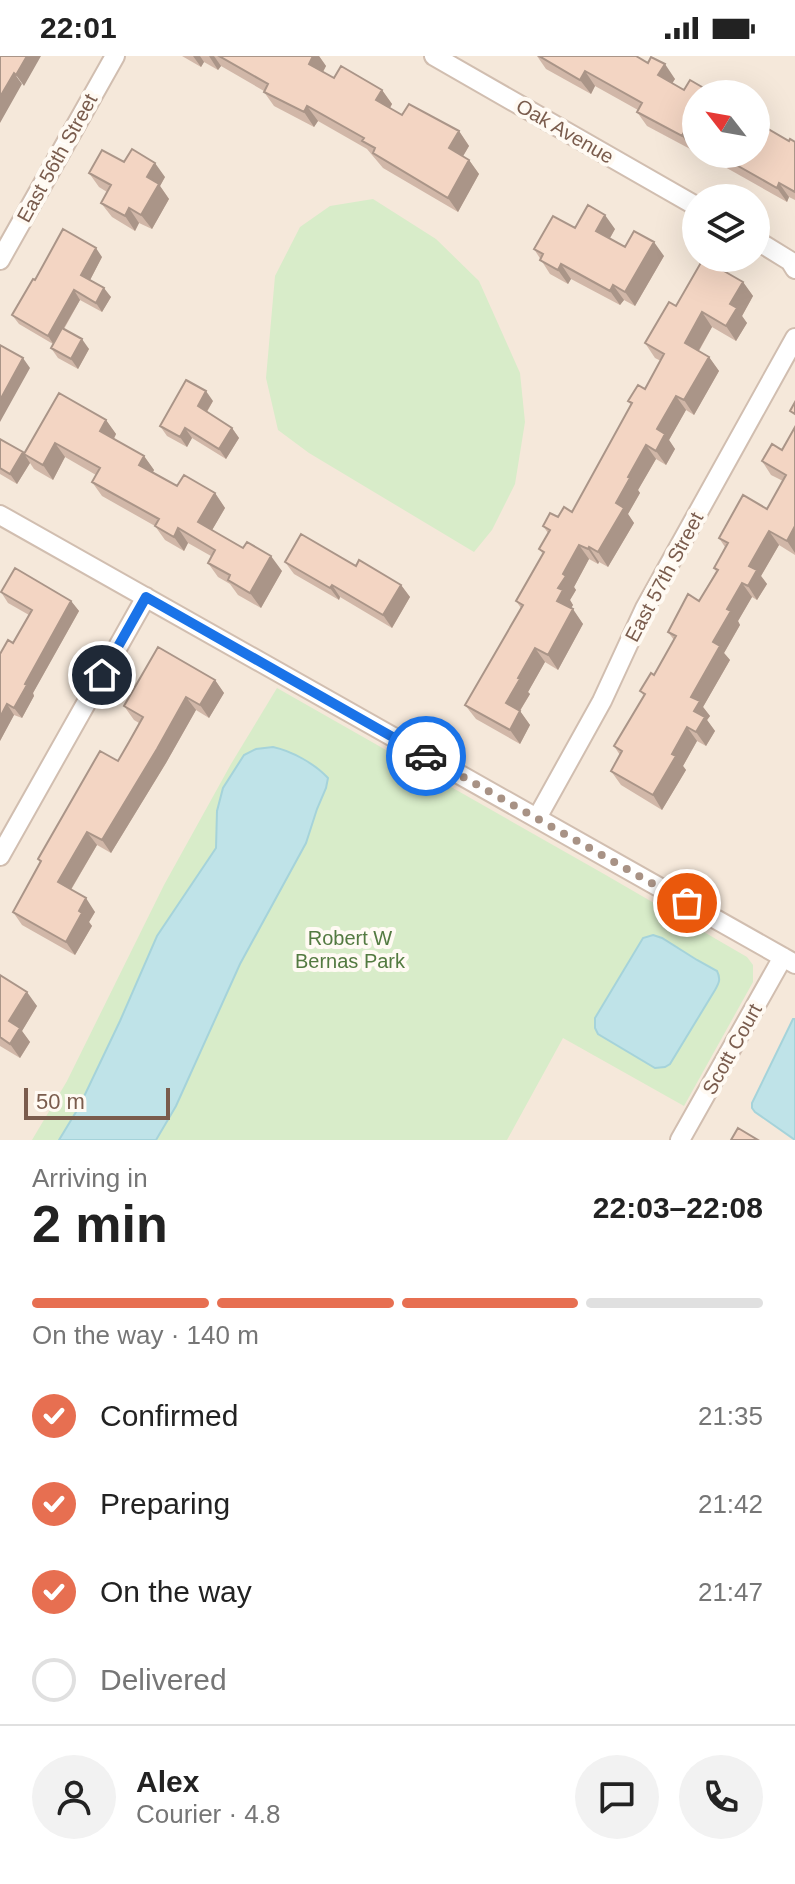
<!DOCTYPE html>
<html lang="en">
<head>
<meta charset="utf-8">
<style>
	:root { --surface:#fff; --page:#f2f2f2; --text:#222; --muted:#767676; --line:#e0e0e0; --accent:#e76f51 }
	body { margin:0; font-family:Arial,sans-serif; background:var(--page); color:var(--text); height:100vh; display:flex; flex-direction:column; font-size:30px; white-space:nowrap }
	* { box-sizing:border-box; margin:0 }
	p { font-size:26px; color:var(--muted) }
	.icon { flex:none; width:44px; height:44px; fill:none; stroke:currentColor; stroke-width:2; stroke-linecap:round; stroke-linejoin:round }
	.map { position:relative; height:1084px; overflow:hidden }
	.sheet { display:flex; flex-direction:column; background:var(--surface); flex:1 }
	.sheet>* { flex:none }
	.needle { width:52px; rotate:301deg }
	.tools { position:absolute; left:682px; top:24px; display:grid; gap:16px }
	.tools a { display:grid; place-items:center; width:88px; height:88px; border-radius:50%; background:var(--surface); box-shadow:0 8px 32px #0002; font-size:40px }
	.scale { position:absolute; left:24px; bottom:20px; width:146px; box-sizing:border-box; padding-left:8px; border:4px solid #7a5c4d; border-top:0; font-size:22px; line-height:28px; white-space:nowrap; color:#7a5c4d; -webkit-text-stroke:6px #fffaf3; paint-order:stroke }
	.pin { position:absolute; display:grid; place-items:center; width:68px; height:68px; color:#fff; margin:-34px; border:4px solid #fff; border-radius:50%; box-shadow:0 2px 8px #0007 }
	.courier { position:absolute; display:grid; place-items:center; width:80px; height:80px; margin:-40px; border:6px solid #1a73e8; border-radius:50%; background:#fff; color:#222; box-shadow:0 2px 10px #0007 }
	.overview em { font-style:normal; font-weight:600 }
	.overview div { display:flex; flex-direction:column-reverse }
	.overview { display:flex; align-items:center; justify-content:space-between; height:136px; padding:0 32px }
	h1 { font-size:52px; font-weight:600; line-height:60px }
	.bar { display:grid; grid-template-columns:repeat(4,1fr); gap:12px 8px; align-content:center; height:96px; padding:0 32px }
	.bar i { height:10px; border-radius:6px; background:var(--line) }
	.bar .on { background:var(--accent) }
	.bar p { grid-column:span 4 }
	.line { display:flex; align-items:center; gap:20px; padding:0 32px; border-top:2px solid var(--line) }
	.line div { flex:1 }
	.round { display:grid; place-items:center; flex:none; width:84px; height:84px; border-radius:42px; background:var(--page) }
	ol { padding:0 32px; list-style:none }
	li { display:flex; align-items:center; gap:24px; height:88px }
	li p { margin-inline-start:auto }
	li .icon { padding:8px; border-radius:50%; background:var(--accent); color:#fff; stroke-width:4 }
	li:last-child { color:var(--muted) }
	li i { width:44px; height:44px; border:4px solid var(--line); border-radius:50% }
	.status { display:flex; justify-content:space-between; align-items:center; height:56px; padding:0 40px; background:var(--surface); direction:ltr }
	.status svg { height:22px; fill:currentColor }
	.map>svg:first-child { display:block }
	.residential { fill:#f5e8da; fill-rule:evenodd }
	.green { fill:#d8ecc9 }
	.water { fill:#bfe3e8; stroke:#a5d3da; stroke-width:2 }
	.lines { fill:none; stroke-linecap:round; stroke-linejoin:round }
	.minor-casing { stroke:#d1beb0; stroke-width:22 }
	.minor { stroke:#fff; stroke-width:18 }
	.wall { fill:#d1b7a8 }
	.shaded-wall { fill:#aa9588 }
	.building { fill:#f3d5c3; stroke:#aa9588; stroke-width:2 }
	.done { stroke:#a89285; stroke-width:8; stroke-dasharray:0 14.4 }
	.route { stroke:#1a73e8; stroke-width:10 }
	.labels { text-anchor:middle; stroke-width:8; stroke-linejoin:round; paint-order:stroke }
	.street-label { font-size:20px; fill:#7a5c4d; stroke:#fffaf3 }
	.park-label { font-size:20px; fill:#537a41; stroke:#fffaf3 }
</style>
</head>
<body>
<div class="status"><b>22:01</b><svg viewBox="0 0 49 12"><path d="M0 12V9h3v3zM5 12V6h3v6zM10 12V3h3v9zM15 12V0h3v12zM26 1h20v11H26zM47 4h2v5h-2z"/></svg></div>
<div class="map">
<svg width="795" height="1084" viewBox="0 0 795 1084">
	<rect width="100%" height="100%" fill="#fdf6ec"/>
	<!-- residential -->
	<path class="residential" d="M0 0H795V1084H0ZM696 38H756V98H696ZM696 142H756V202H696Z"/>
	<!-- green -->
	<path class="green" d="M373 143 436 183 479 225 520 317 525 366 515 428 492 474 474 496 309 397 278 374 266 322 275 220 300 171 330 150Z
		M277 632 604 818 747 901 753 909V926L684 1050 563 982 507 1084H32L67 1025 164 829 231 708Z"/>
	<!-- water -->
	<path class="water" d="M273 691C292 695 315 708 328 722L326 732 317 753 306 787 240 908 176 1050 156 1084H59L79 1051 120 965 157 880 216 792 217 755 223 732 244 699 256 693Z
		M653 879 662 882 697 904 717 915C721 923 719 927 715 934L670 1008 665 1011 655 1012 598 978 595 972V962L643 882Z
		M793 963H795V1084L755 1056 752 1052V1047Z"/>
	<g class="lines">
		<!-- minor casing -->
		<g class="minor-casing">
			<path id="minor" d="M434 0 696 150
				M756 184 790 205 795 213
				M0 204 115 0
				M0 459 795 908
				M537 762 602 645 645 552 795 282
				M0 800 146 541
				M680 1084 783 901"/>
		</g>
		<!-- minor -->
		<use href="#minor" class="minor"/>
	</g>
	<!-- wall -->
	<path class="wall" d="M182 0H319L326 10 323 16 334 22 382 34 392 48 390 52 402 59 459 75 469 90 463 100 469 104 479 118 458 156 383 112 367 93 318 65 314 71 274 50 264 36V35L221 10 218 14 204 6 201 11Z
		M537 0H636L675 23 672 27 684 34 696 38V87L692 94 647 70 637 56 638 54 595 30 591 38 546 13Z
		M789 85 795 86V144L789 141 787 146 725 111 716 98H756Z
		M124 106 165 121 160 130 169 143 152 173 139 167 135 175 112 161 101 147 107 136 99 131 89 117Z
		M575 172 615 173 610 182 625 191 664 200 635 250 624 244 620 249 571 223 568 228 550 218 534 193Z
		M102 201 90 224 111 241 102 256 80 244 64 273 89 293 78 313 58 302 51 292 53 288 19 268 12 259 35 224Z
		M743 226 753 240 742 260 747 267 736 285 712 271 699 295 709 301 719 315 694 359 686 354 669 384 675 393 666 409 656 403 638 434 640 437 628 458 634 467 608 511 599 506 598 508 589 503 574 531 576 534 570 544 573 549 571 552 583 568 558 614 545 606 528 636 530 638 520 655 530 669 520 688 476 663 465 649 521 552 516 545 543 498 539 493 548 477 543 470 558 461 572 456 631 349 628 345 645 333 661 305 655 302 645 287 676 250Z
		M213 345 207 356 232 372 239 382 226 403 192 382 187 391 167 380 160 370Z
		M106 364 116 378 114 383 144 400 154 414 153 416 177 430 215 437 225 452 212 474 282 515 261 552 238 539 230 528 218 521 208 507 211 500 188 487 184 495 165 484 155 470 102 440 92 426 96 419 65 401 53 424 34 413 30 407 17 428 0 418V383L24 398Z
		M795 371V499L779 489 761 520 767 528 757 544 752 541 738 565 740 569 724 597 730 604 703 651 710 660 707 664 715 675 706 690 697 685 683 710 686 714 662 754 621 729 611 715 620 699 614 690 644 640 640 635 654 619 674 584 668 576 699 545 716 515 714 512 725 491 719 482 767 453 783 425 771 419 762 405 782 394Z
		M285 506 356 510 401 529 410 541 392 572 340 541 339 544 294 518Z
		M1 536 71 545 79 555 33 637 34 640 22 662 14 659 0 685 13 587 29 559 8 547Z
		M215 624 224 637 209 662 196 654 166 707 111 797 97 789 71 834 95 856 89 866 92 870 75 899 22 869 13 856 40 807 38 803 118 705 139 667 134 664 124 650Z
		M0 919 37 950 22 975 30 986 20 1002 0 990Z"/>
	<!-- shaded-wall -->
	<path class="shaded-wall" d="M27 0H41L24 30 16 19Z
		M193 0H200L204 6 201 11Z
		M209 0H214L221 10 218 14Z
		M313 0H319L326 10 319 23 309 8Z
		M665 8 675 23 668 34 658 19Z
		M585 15 595 30 591 38 580 24Z
		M14 17 22 28 0 67V41Z
		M382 34 392 48 386 59 376 44Z
		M307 50 318 65 314 71 304 56Z
		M686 72 696 87 692 94 682 80Z
		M459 75 469 90 459 107 449 92Z
		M469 104 479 118 458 156 448 142Z
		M155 107 165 121 160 130 169 143 152 173 141 159 147 121Z
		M779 127 789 141 787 146 777 132Z
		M129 152 139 167 135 175 125 160Z
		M605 159 615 173 606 189 596 175Z
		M654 186 664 200 635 250 625 236Z
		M96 192 102 201 88 228 81 219Z
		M561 208 571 223 568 228 558 214Z
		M743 226 753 240 742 260 747 267 736 285 726 270 730 248Z
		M613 229 624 244 620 249 610 235Z
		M104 232 111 241 102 256 96 247Z
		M74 234 80 244 54 289 48 280Z
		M702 256 712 271 695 301 685 287Z
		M82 283 89 293 78 313 71 303Z
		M709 301 719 315 694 359 684 344Z
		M23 302 30 312 0 366V344Z
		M206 335 213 345 204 360 198 350Z
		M676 340 686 354 669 384 675 393 666 409 656 395 657 373Z
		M106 364 116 378 110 390 100 375Z
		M185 372 192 382 187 391 180 381Z
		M232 372 239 382 226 403 219 393Z
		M55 387 65 401 53 424 43 409Z
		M646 389 656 403 638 434 640 437 628 458 634 467 608 511 598 496 616 447 628 421Z
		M23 396 30 407 17 428 10 418Z
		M144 400 154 414 149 423 139 409Z
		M215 437 225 452 208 481 198 466Z
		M795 470V497L787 485Z
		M178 472 188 487 184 495 174 481Z
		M769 475 779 489 761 520 767 528 757 544 748 530 749 510Z
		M579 489 589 503 574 531 576 534 570 544 573 549 567 559 557 545 558 532 563 518Z
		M589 491 599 506 598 508 588 493Z
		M271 500 282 515 261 552 250 537Z
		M742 527 752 541 738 565 740 569 724 597 730 604 703 651 710 660 707 664 715 675 706 690 696 676 694 655 691 641 727 553Z
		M332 529 340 541 339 544 330 532Z
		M401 529 410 541 392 572 383 559Z
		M71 545 79 555 33 637 34 640 22 662 14 652 25 628Z
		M573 553 583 568 558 614 548 599Z
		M535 592 545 606 528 636 530 638 516 661 506 647 518 622Z
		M215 624 224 637 209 662 200 649Z
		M186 641 196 654 166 707 111 797 102 784Z
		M7 648 14 659 0 685V661Z
		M520 655 530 669 520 688 510 674Z
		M687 671 697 685 683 710 686 714 662 754 653 739 672 698Z
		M87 776 97 789 67 840 58 826Z
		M86 842 95 856 89 866 92 870 75 899 66 886 79 855Z
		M27 936 37 950 22 975 30 986 20 1002 10 988 9 965Z"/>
	<!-- building -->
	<path class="building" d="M0 0H27L16 19 14 17 0 41Z
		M219 0H313L309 8 334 22 341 10 382 34 376 44 402 59 409 48 459 75 449 92 469 104 448 142 373 97 375 92 362 85 364 82 307 50 304 56 264 36 268 28Z
		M539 0H636L648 7 651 1 665 8 658 19 684 34 690 24 714 38H696V78L686 72 682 80 637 56 642 47 585 15 580 24Z
		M756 66 789 85 790 83 795 86V136L779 127 777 132 717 98H756Z
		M132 93 155 107 147 121 159 128 141 159 129 152 125 160 101 147 111 129 89 117 102 94 124 106Z
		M588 149 605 159 596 175 625 191 634 175 654 186 625 236 613 229 610 235 561 208 558 214 540 204 543 198 534 193 553 160 575 172Z
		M63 173 96 192 81 219 104 232 96 247 74 234 48 280 12 259 33 223 35 224Z
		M703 203 743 226 730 248 737 252 726 270 702 256 685 287 709 301 684 344 676 340 657 373 665 378 656 395 646 389 628 421 630 422 616 447 624 452 598 496 589 491 588 493 579 489 563 518 566 520 558 532 563 534 557 545 573 553 548 599 535 592 518 622 520 623 506 647 520 655 510 674 465 649 523 549 516 545 544 496 539 493 550 474 543 470 550 457 558 461 564 451 572 456 632 347 628 345 638 329 645 333 664 298 645 287 669 246 676 250Z
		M62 272 82 283 71 303 51 292Z
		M0 289 23 302 0 344Z
		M186 324 206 335 198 350 232 372 219 393 185 372 180 381 160 370Z
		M59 337 106 364 100 375 144 400 139 409 177 430 184 419 215 437 198 466 243 492 247 486 271 500 250 537 228 524 230 519 208 507 215 494 178 472 174 481 155 470 159 463 92 426 100 412 55 387 43 409 24 398Z
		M795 346V358L790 355Z
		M795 371V470L787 485 769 475 749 510 757 514 748 530 742 527 727 553 731 555 713 586 720 590 691 641 700 645 694 655 705 661 696 676 687 671 672 698 676 700 653 739 611 715 622 695 614 690 645 638 640 635 651 617 654 619 676 580 668 576 688 538 699 545 718 514 714 512 728 487 719 482 743 439 767 453 786 419 762 405 772 388 782 394Z
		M0 383 23 396 10 418 0 412Z
		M301 478 356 510 359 504 401 529 383 559 332 529 330 532 285 506Z
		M15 512 71 545 25 628 27 629 14 652 7 648 0 661V598L8 584 13 587 32 554 1 536Z
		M158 591 215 624 200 649 186 641 157 693 102 784 87 776 58 826 86 842 79 855 82 857 66 886 13 856 41 805 38 803 100 695 118 705 129 686 143 661 124 650Z
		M0 919 27 936 9 965 20 972 10 988 0 981Z
		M738 1072 758 1084H731Z"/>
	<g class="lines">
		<!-- done -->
		<path class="done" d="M426 700 687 847"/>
		<!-- route -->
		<path class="route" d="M102 619 146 541 426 700"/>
	</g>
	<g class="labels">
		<!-- street labels -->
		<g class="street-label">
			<text transform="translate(565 75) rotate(30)" y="7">Oak Avenue</text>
			<text transform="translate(57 102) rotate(-61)" y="7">East 56th Street</text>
			<text transform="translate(664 521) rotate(-62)" y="7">East 57th Street</text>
			<text transform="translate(732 993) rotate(-61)" y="7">Scott Court</text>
		</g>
		<!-- park labels -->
		<g class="park-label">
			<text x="350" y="889">Robert W<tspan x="350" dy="23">Bernas Park</tspan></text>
		</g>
	</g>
</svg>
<div class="tools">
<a><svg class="needle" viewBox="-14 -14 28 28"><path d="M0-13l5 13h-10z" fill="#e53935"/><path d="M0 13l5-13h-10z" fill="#767676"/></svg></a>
<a><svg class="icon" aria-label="layers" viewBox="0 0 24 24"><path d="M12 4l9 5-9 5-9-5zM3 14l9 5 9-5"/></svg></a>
</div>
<div class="scale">50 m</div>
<div class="pin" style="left:687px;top:847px;background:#ea580c"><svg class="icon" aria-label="bag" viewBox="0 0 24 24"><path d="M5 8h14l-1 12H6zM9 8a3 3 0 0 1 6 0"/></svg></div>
<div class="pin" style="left:102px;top:619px;background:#1f2937"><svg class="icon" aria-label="home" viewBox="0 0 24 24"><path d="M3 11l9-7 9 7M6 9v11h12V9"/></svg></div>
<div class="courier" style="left:426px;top:700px"><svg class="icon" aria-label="car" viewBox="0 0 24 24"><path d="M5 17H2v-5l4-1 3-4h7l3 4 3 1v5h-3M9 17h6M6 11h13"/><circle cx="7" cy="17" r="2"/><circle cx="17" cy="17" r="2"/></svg></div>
</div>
<section class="sheet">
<div class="overview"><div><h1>2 min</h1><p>Arriving in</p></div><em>22:03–22:08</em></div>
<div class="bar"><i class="on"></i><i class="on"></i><i class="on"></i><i></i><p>On the way · 140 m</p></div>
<ol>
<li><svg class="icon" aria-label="check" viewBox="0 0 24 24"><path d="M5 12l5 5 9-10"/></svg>Confirmed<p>21:35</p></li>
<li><svg class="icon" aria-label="check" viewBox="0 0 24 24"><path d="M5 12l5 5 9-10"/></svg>Preparing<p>21:42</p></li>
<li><svg class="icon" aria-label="check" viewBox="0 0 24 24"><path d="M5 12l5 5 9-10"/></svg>On the way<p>21:47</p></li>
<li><i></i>Delivered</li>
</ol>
<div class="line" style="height:144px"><a class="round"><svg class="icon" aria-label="person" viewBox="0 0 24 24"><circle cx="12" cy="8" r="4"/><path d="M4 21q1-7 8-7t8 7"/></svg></a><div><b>Alex</b><p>Courier · 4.8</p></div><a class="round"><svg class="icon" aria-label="chat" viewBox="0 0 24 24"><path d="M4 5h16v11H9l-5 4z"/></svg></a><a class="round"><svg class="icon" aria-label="phone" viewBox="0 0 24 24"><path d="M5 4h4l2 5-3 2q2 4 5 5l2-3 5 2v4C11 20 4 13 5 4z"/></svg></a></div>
</section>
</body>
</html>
